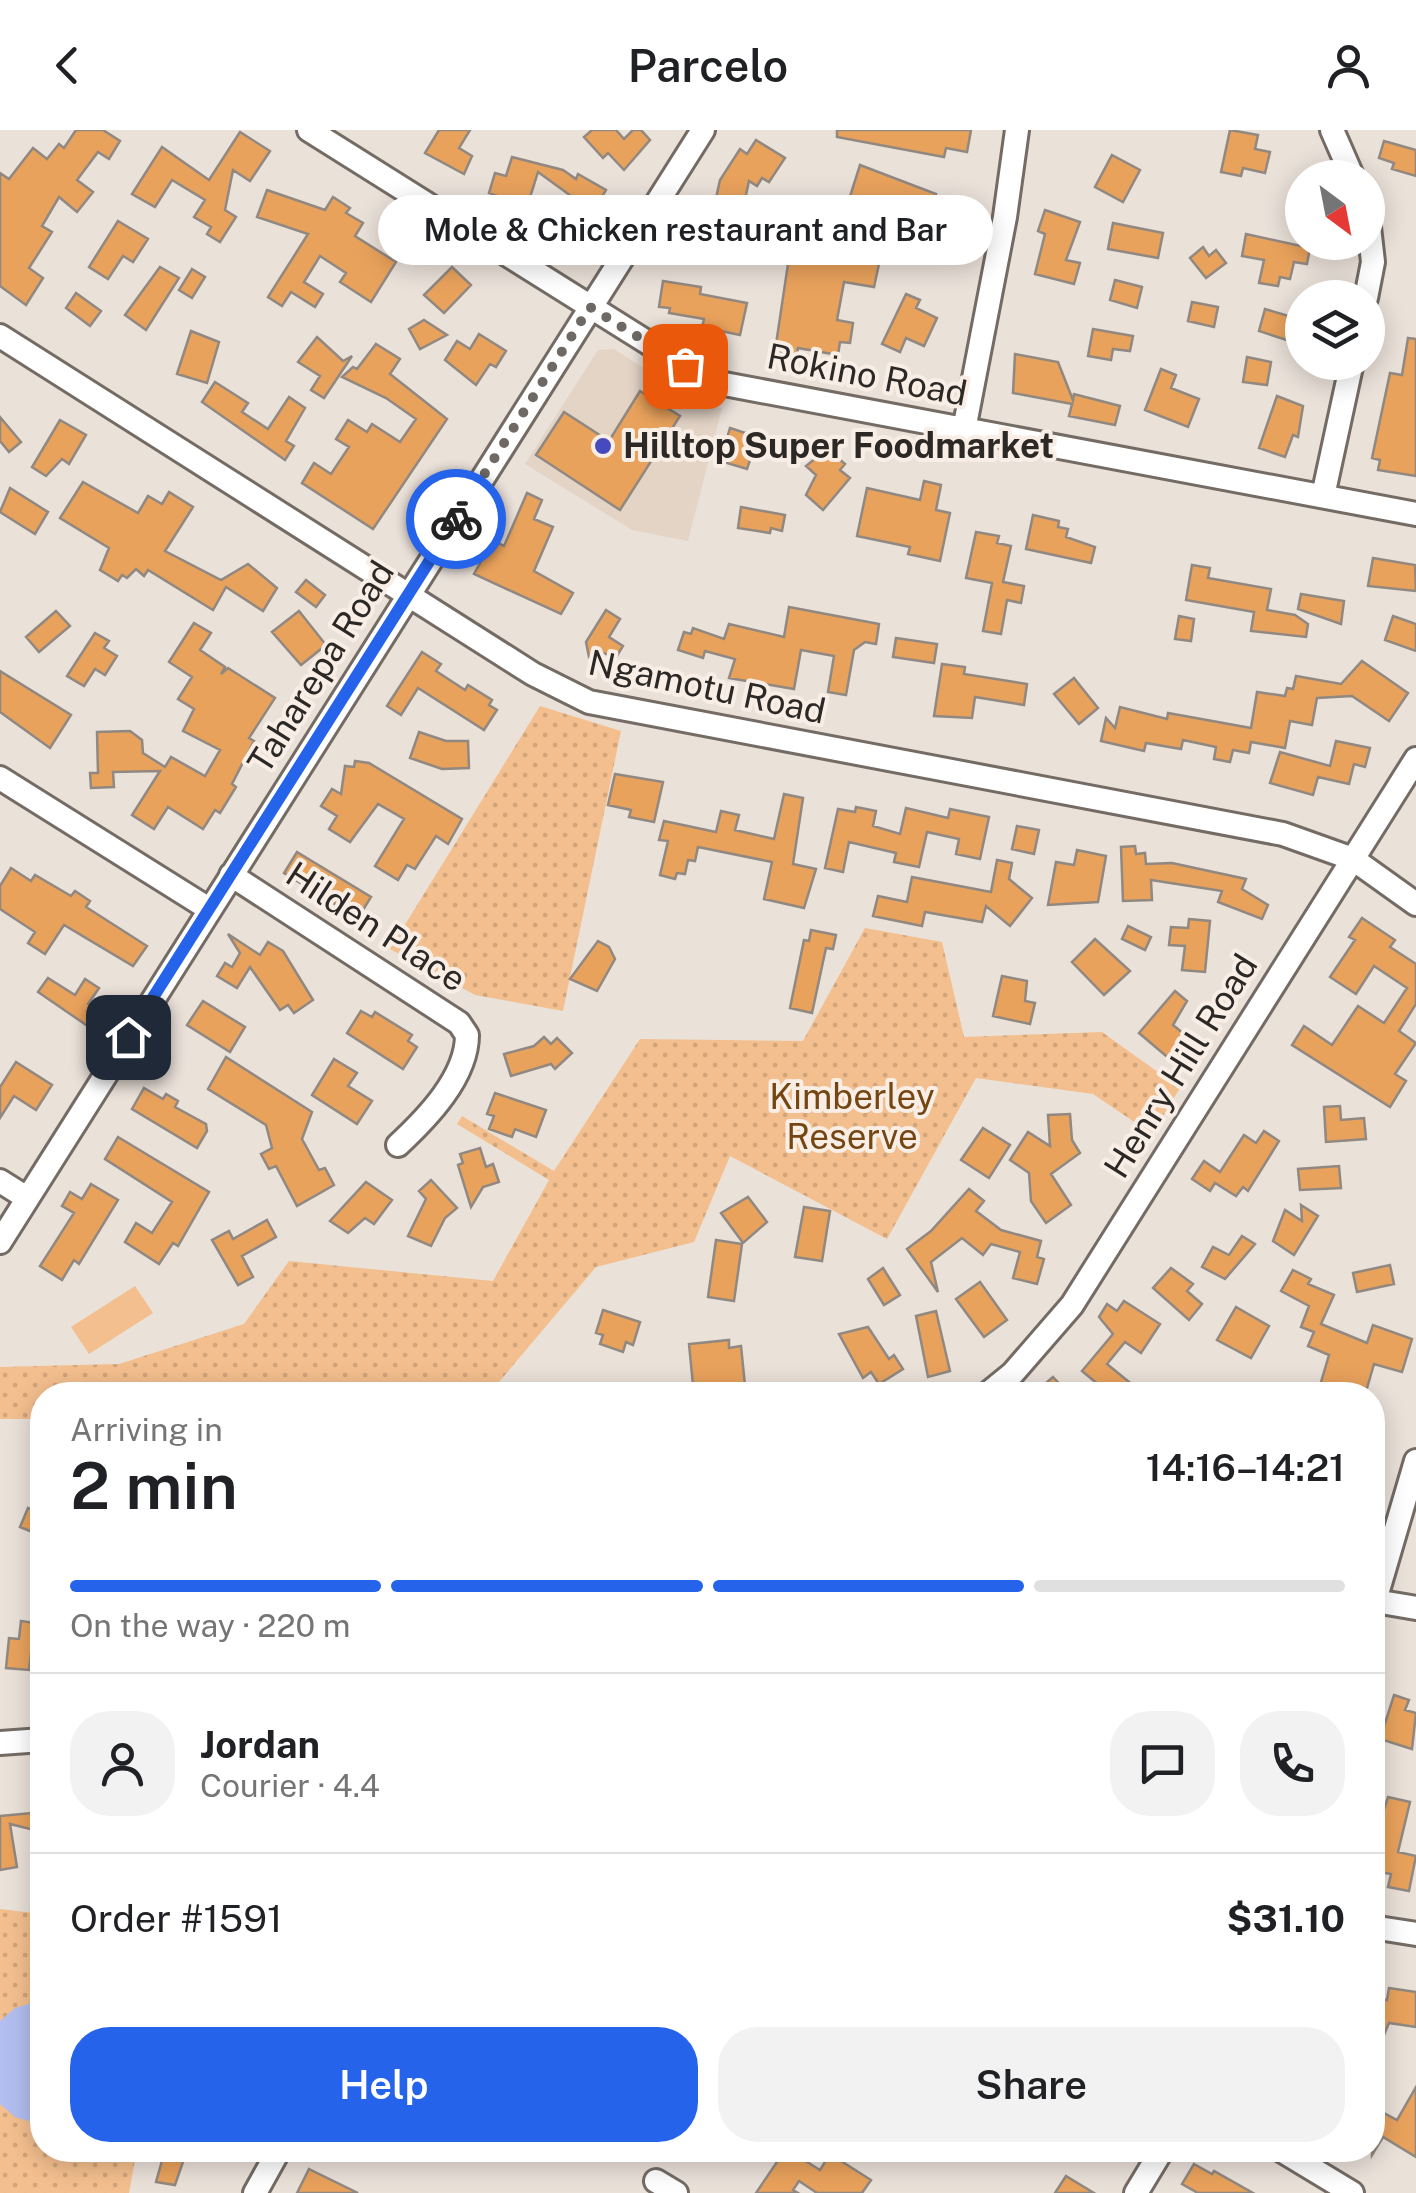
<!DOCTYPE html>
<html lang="en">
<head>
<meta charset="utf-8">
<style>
	:root { --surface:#fff; --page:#f2f2f2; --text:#202124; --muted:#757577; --line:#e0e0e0; --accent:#2563eb }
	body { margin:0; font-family:"Public Sans",sans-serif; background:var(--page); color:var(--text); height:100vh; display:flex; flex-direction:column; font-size:38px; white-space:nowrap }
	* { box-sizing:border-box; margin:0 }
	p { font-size:32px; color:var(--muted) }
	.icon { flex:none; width:55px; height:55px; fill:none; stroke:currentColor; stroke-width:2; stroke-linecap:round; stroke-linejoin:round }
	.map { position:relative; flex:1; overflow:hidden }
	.panel { position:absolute; left:30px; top:1252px; width:1355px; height:780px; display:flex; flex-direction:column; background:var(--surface); border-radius:40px; box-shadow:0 5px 25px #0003 }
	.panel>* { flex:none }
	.needle { width:65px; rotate:148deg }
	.tools { position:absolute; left:1285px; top:30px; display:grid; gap:20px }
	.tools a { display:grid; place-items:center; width:100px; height:100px; border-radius:50%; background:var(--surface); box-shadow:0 5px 25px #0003; font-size:50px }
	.pin { position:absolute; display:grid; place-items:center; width:85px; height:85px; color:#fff; margin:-42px; border-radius:20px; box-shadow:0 5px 15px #0006 }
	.courier { position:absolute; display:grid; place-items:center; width:100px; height:100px; margin:-50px; border:8px solid #2563eb; border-radius:50%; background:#fff; color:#222; box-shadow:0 2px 12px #0007 }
	.bubble { position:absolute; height:70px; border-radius:35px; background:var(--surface); box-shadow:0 5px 25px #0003; font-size:32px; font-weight:600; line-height:70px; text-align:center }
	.headline em { font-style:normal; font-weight:600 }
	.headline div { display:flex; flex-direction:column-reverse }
	.headline { display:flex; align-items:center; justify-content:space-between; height:170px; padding:0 40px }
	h1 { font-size:65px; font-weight:600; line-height:75px }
	.bar { display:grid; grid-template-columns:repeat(4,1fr); gap:15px 10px; align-content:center; height:120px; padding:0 40px }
	.bar i { height:12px; border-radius:8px; background:var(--line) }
	.bar .on { background:var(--accent) }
	.bar p { grid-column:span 4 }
	.line { display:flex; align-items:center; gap:25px; padding:0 40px; border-top:2px solid var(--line) }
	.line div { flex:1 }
	.round { display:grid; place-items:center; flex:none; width:105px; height:105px; border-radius:40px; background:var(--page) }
	.cta { display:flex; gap:20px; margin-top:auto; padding:20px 40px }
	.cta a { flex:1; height:115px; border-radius:40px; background:var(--accent); color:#fff; font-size:40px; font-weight:600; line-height:115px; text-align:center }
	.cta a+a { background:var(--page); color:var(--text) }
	header { display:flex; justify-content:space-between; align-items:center; height:130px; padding:0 40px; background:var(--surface); font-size:45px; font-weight:600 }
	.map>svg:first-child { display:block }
	.built { fill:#e3d4c6 }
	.park { fill:url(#park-dots) }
	.pitch { fill:#f4bf8e }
	.water { fill:#b3bef0 }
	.building { fill:#e9a25c; stroke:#918881; stroke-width:2.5 }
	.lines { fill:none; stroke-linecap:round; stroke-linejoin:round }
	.minor-casing { stroke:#736b64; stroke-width:28 }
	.minor { stroke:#fff; stroke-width:22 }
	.done { stroke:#6e6964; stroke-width:10; stroke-dasharray:0 18 }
	.route { stroke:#2563eb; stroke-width:12 }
	.poi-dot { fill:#464abf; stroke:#f8eee6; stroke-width:4 }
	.labels { text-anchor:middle; stroke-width:8; stroke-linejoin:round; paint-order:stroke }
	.street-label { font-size:35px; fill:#2c2825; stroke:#f8eee6 }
	.poi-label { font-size:35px; font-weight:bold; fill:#2c2825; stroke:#f8eee6; text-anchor:start }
	.park-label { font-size:35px; fill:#754612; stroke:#f8eee6 }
</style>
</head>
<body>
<header><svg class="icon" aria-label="back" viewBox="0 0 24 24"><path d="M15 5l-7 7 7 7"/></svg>Parcelo<svg class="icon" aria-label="person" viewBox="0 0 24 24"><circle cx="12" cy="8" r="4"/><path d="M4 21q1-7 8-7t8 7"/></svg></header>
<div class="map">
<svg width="1416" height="2063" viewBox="0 0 1416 2063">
	<defs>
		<pattern id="park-dots" width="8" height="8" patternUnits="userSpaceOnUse" patternTransform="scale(2.5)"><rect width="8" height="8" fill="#f4bf8e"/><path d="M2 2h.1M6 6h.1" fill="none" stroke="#d1a47a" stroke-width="1.8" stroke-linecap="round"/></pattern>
	</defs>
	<rect width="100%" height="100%" fill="#eae1d9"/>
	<!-- built -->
	<path class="built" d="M614 219 692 269 722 278 688 411 632 400 525 334 598 220Z"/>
	<!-- park -->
	<path class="park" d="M540 576 621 601 563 881 475 865 390 819Z
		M865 798 942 812 964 907 1102 902 1180 958 1152 1004 1093 964 976 948 887 1109 730 1026 694 1112 596 1137 488 1265H42V1289H0V1237L119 1234 244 1194 289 1131 493 1151 549 1050 457 994 462 986 554 1041 640 909 803 911Z
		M0 1779 42 1784V2020H137L129 2063H0Z"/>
	<!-- pitch -->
	<path class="pitch" d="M135 1156 153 1183 89 1224 71 1197Z"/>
	<!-- water -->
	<path class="water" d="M42 1870V1995L15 1987 0 1974V1891L15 1878Z"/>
	<!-- building -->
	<path class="building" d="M76 0H103L120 11 109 29 98 22 77 50 93 62 77 82 59 67 42 96 52 102 29 138 43 148 26 175 0 156V43L9 49 33 18 47 29 59 14 64 18Z
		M439 0H470L459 18 472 26 464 44 425 23Z
		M592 0H616L624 9 633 0H641L650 10 624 40 608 23 603 28 584 7Z
		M837 0H971L967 22 946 18 944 27 837 7Z
		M1230 0 1258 5 1255 19 1270 22 1265 43 1243 38 1241 46 1221 42Z
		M240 2 270 21 250 51 233 40 225 80 236 87 220 112 207 104 211 97 194 87 205 70 172 50 155 77 132 64 162 17 209 50Z
		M756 10 785 28 769 52 762 48 757 56 749 51 743 79 733 82 726 112 702 106 706 75 714 77 720 50 740 19 747 24Z
		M1384 11 1416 20V46L1392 39 1394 33 1379 28Z
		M1112 25 1140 40 1123 72 1095 57Z
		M512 27 563 40 576 49 578 44 606 60 593 82 538 42 527 77 489 63 495 43 506 46Z
		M860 35 936 64 928 87 869 68 864 81 847 76Z
		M267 60 325 80 333 67 350 78 346 83 363 93 355 106 396 132 371 172 340 152 346 143 320 126 304 152 323 164 315 177 291 162 282 176 268 167 308 104 257 87Z
		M1045 80 1080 92 1066 130 1080 133 1074 154 1035 144 1045 104 1038 101Z
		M118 91 148 109 133 132 123 126 108 149 89 137Z
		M1113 93 1163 103 1158 128 1108 119Z
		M1246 104 1310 118 1307 134 1294 132 1290 149 1280 147 1278 156 1259 153 1264 130 1242 126Z
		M1203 117 1209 126 1216 120 1226 133 1206 148 1190 128Z
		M830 125 879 134 874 157 844 152 837 190 853 193 850 213 840 212 838 225 798 218 797 225 775 221 788 134 793 126 829 132Z
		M160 137 179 148 146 200 125 185Z
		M452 137 471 155 444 183 424 165Z
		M192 139 205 147 192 168 179 160Z
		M1115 150 1142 157 1137 178 1110 170Z
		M663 151 701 157 700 164 747 173 740 205 702 197 704 189 669 183 670 178 659 177Z
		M76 163 101 181 90 196 66 178Z
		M906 164 920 170 916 178 937 188 924 216 906 208 900 222 882 214Z
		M1192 172 1218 177 1214 197 1188 191Z
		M1265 179 1302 190V215L1259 201Z
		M424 190 447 205 420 219 409 199Z
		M1093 199 1133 206 1130 221 1113 219 1111 230 1088 226Z
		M191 201 219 212 207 253 177 244Z
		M479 204 506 221 496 237 490 234 476 255 445 230 457 211 470 219Z
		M317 207 343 231 352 226 324 268 311 260 320 246 298 232Z
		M1408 208 1416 209V346L1378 340 1380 330 1372 328 1390 243 1402 245Z
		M376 214 400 229 390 244 447 289 373 399 302 353 314 333 331 344 349 317 336 309 348 290 367 302 372 294 400 312 416 289 386 268 342 247 353 237 357 239Z
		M1015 224 1058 232 1073 270 1074 264 1120 276 1115 295 1069 286 1072 274 1013 263Z
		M1247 227 1271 232 1267 255 1243 252Z
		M1161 239 1176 245 1171 258 1199 269 1188 297 1145 280Z
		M215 252 248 273 242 282 268 299 289 267 305 278 286 311 294 316 285 330 202 272Z
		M640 261 680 286 620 380 536 325 564 282 609 311Z
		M1277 266 1303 276 1298 307 1293 305 1285 327 1259 318Z
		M0 287 21 312 9 322 0 311Z
		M60 290 86 305 69 334 62 329 46 346 32 337Z
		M730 298 758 307 747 339 720 331Z
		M827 319 845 334 840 340 850 348 823 380 806 365 816 345 806 336Z
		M924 351 941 355 936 380 950 383 940 431 908 424 910 417 857 406 867 358 920 370Z
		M83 352 138 383 148 366 162 374 169 362 193 377 165 421 221 450 248 434 277 458 263 481 226 457 213 480 148 440 144 446 136 439 127 448 122 445 118 451 100 440 109 418 60 388Z
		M10 358 48 382 35 404 0 382Z
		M527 363 542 370 534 389 553 397 534 441 573 463 561 484 474 444 493 410 504 416Z
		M741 377 785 385 782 401 771 398 770 403 738 398Z
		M1033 385 1059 391 1058 397 1068 399 1066 407 1095 417 1091 433 1026 419Z
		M976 402 999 406 997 413 1011 416 1003 452 1024 456 1021 473 1007 470 1001 504 983 501 992 453 966 448Z
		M1373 428 1415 435 1416 461 1368 456Z
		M1192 435 1210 438 1208 448 1271 459 1267 480 1295 485 1308 494 1306 507 1251 501 1254 482 1186 470Z
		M306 450 325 465 316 477 296 462Z
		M1301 464 1344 471 1341 494 1298 479Z
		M789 477 879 494 876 514 865 512 854 520 846 565 828 562 834 526 801 520 794 559 729 548 735 529 705 521 703 528 678 520 684 502 691 504 693 498 724 509 729 494 784 507Z
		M606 480 620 489 609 507 623 516 615 529 604 523 589 527 586 512Z
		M56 481 70 496 39 522 26 507Z
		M299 481 326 515 301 535 272 502Z
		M1179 486 1194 489 1191 511 1175 509Z
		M1393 486 1416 494V521L1385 510Z
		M194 493 211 503 200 520 225 537 221 544 228 538 275 568 249 608 254 611 232 654 236 657 220 683 215 680 203 699 168 677 154 699 132 685 160 641 113 642 114 657 91 658 90 643H98L97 602 130 601 142 610 143 623 165 637 171 627 205 646 220 620 183 601 194 579 178 569 192 547 169 532Z
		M95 503 109 511 104 518 117 526 105 545 95 539 84 556 67 546Z
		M896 508 937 514 934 533 893 527Z
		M422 522 441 534 436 541 465 560 468 555 492 570 489 575 497 580 484 600 418 558 401 585 387 576Z
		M1362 531 1408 563 1389 591 1352 566 1317 568 1312 595 1290 591 1285 618 1251 612 1249 623 1233 620 1230 632 1214 629 1216 617 1183 610 1181 619 1146 613 1144 621 1101 611 1106 588 1115 598 1120 577 1167 589 1168 583 1251 598 1257 562 1285 566 1287 558 1293 559 1296 546 1341 554Z
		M942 534 965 537 964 544 1027 554 1024 575 975 567 972 588 934 586Z
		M0 541 71 585 50 618 0 582Z
		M1074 548 1098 578 1079 594 1054 564Z
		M419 602 446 611H468L469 638 442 639 410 628Z
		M1336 611 1370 618 1365 637 1354 634 1349 654 1318 647 1313 665 1270 653 1280 622 1330 636Z
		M355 631 369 633 462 689 448 714 436 706 415 739 407 735 398 750 375 736 404 689 378 674 350 712 329 699 337 686 321 676 332 659 341 664 345 636 354 637Z
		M615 644 663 652 654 692 629 687 631 680 608 675Z
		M784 664 803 668 793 734 816 739 804 778 764 769 772 732 698 717 695 731 688 730 685 744 677 743 675 749 660 745 668 711 659 710 664 691 716 702 721 681 739 685 735 700 774 709Z
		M856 677 876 681 873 696 900 704 906 678 948 688 950 679 989 687 980 729 956 724 959 709 927 702 919 737 894 732 896 723 849 712 843 742 825 738 838 679 855 682Z
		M1017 696 1039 700 1034 724 1012 719Z
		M1135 716 1136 724 1145 723 1146 734 1172 733 1246 749 1242 759 1268 775 1262 789 1218 772 1222 761 1151 750 1152 770 1123 771 1121 717Z
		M1077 720 1106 726 1098 772 1048 775 1056 732 1074 735Z
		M297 722 371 767 358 788 284 743Z
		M997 730 1012 733 1009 749 1032 768 1010 796 986 776 982 792 925 782 922 796 873 786 878 766 907 772 912 747 991 762Z
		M11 738 31 751 35 745 71 766 75 761 90 771 86 777 147 816 133 836 64 795 45 824 28 813 35 802 0 779V756Z
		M1362 788 1395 810 1390 817 1416 834V874L1399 901 1416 913 1395 944 1406 951 1390 977 1292 915 1304 896 1332 915 1358 876 1384 893 1407 858 1374 836 1356 864 1330 847 1355 810 1349 807Z
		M1189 789 1210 791 1205 842 1182 840 1185 816 1169 815 1171 797 1188 798Z
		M1128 796 1151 807 1145 820 1122 809Z
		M811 800 836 805 833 819 826 818 812 883 790 878 804 810 809 811Z
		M228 804 260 825 268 812 283 821 313 870 294 883 288 875 280 880 250 837 237 858 217 846 225 833 232 837 240 823Z
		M1095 809 1130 841 1104 865 1072 832Z
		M598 811 609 817 615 829 597 861 570 849Z
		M1002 846 1027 851 1025 871 1035 873 1030 894 993 886Z
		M48 848 75 865 85 849 99 858 88 874 102 883 92 899 38 862Z
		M1175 861 1187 871 1173 895 1190 909 1172 931 1139 903Z
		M203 871 245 897 230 922 187 895Z
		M361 881 372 887 375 882 412 905 408 911 417 917 403 939 347 903Z
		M544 907 551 914 557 908 572 923 555 939 551 934 511 946 504 924 534 916Z
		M226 927 312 982 302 1009 319 1040 325 1038 334 1055 297 1076 276 1036 269 1039 261 1024 272 1018 266 995 208 959Z
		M334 929 357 943 348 956 372 971 357 994 312 965Z
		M16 932 52 955 36 980 14 966 0 988V957Z
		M144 958 163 969 166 964 178 971 175 977 206 994 207 1001 197 1018 132 979Z
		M495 963 546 980 536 1007 515 999 512 1007 489 999 494 986 487 984Z
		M1340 976 1341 990 1364 988 1366 1009 1326 1012 1324 977Z
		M1070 984 1072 1010 1080 1023 1051 1044 1071 1075 1046 1093 1031 1071 1029 1043 1010 1030 1028 1002 1050 1016 1048 985Z
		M983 998 1010 1015 989 1048 961 1030Z
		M1264 1001 1279 1011 1248 1061 1243 1057 1236 1066 1215 1053 1210 1061 1192 1049 1204 1031 1220 1042 1244 1005 1256 1013Z
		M118 1007 209 1062 178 1116 173 1113 159 1134 125 1112 136 1093 152 1103 172 1072 105 1029Z
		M480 1018 486 1037 493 1034 499 1052 483 1057 471 1077 458 1035 463 1033 460 1024Z
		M1339 1036 1341 1058 1300 1060 1298 1039Z
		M431 1050 457 1078 445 1088 431 1116 408 1106 426 1069 419 1061Z
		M366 1052 392 1070 374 1094 365 1088 348 1103 330 1091Z
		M91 1054 118 1070 79 1134 74 1130 62 1150 40 1136 74 1083 62 1076 70 1062 82 1069Z
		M969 1059 984 1071 976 1081 1001 1100 1041 1111 1037 1127 1044 1129 1037 1154 1013 1148 1020 1122 991 1114 983 1125 962 1108 931 1132 938 1162 907 1119 931 1101Z
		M748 1067 767 1092 743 1113 721 1083Z
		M1301 1075 1318 1086 1294 1125 1273 1111 1285 1080 1302 1091Z
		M804 1077 830 1081 822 1131 795 1127Z
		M267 1090 276 1107 242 1126 253 1147 238 1155 212 1110 229 1101 233 1109Z
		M1242 1106 1255 1114 1225 1149 1202 1137 1213 1117 1229 1125Z
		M716 1110 742 1114 734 1171 708 1167Z
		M1390 1135 1394 1154 1357 1162 1353 1143Z
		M883 1138 900 1165 884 1175 868 1149Z
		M1171 1138 1193 1154 1187 1161 1202 1174 1189 1190 1153 1158Z
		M1293 1140 1311 1149 1308 1154 1334 1165 1321 1194 1367 1213 1373 1195 1412 1209 1402 1242 1374 1234 1365 1265H1329L1319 1259 1329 1225 1308 1216 1314 1202 1301 1197 1309 1176 1281 1161Z
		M980 1152 1007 1190 984 1207 956 1169Z
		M1124 1171 1160 1194 1141 1223 1125 1212 1107 1234 1145 1265H1111L1082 1241 1113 1204 1099 1187 1107 1174 1117 1181Z
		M1236 1177 1269 1196 1251 1228 1217 1210Z
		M603 1180 640 1192 633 1215 626 1212 623 1222 600 1214 603 1205 596 1203Z
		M936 1181 950 1241 928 1247 916 1186Z
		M868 1197 889 1229 894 1225 903 1239 879 1254 871 1242 863 1248 839 1204Z
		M729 1210V1218L741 1216 746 1265H694L689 1214Z
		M1053 1247 1070 1265H1032Z
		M28 1378 42 1384V1406L20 1397Z
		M21 1491 42 1494V1516L32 1515 29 1540 6 1538 9 1508 19 1509Z
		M1394 1565 1409 1570 1405 1580 1416 1583 1412 1619 1380 1609Z
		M1388 1667 1410 1672 1398 1722 1416 1726 1409 1761 1388 1757 1391 1744 1372 1741V1717Z
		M42 1682V1702L10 1694 17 1737 0 1740V1686Z
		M1389 1858 1416 1862V1897L1389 1893 1372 1933V1868L1387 1870Z
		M1416 1957V2027L1383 2007 1372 2025V1993L1380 1981 1397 1990Z
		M165 2020H187L175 2055 156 2052Z
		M783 2023 794 2030 796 2025 820 2040 830 2024 871 2050 862 2063H817L799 2051 793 2060 798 2063H756Z
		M1194 2034 1212 2044 1214 2041 1253 2063H1198L1182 2054Z
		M309 2039 358 2063H297Z
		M1066 2046 1094 2063H1055Z"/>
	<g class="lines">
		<!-- minor casing -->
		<g class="minor-casing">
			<path id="minor" d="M309 0 685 236 719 253 1416 384
				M1332 0 1353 48
				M1366 168 1373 132 1368 88
				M0 206 533 544 589 572 1283 704 1353 729 1416 774
				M964 300 1005 87 1017 0
				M1323 366 1352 232
				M0 648 209 779
				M231 745 459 893 467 905C467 947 427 988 398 1015
				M0 1051 27 1068
				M0 1112 703 0
				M986 1265 1013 1243 1072 1175 1416 629
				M1375 1471 1416 1478
				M1372 1481 1416 1331
				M0 1613 42 1610
				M1372 1797 1416 1804
				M1281 2020 1352 2063
				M656 2051 676 2063
				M255 2063 279 2020
				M1136 2063 1162 2020"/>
		</g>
		<!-- minor -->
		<use href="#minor" class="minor"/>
	</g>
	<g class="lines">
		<!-- done -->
		<path class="done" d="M456 389 590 177 685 236"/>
		<!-- route -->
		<path class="route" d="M128 907 456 389"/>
	</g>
	<!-- markers -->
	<circle class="poi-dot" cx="603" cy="316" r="10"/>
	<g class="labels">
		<!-- street labels -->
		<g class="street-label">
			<text transform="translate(867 245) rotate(11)" y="12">Rokino Road</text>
			<text transform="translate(321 537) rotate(-58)" y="12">Taharepa Road</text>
			<text transform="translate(707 557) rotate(12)" y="12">Ngamotu Road</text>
			<text transform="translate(376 797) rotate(33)" y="12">Hilden Place</text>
			<text transform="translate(1181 936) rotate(-58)" y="12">Henry Hill Road</text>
		</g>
		<!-- poi labels -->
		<g class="poi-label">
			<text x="623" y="328">Hilltop Super Foodmarket</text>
		</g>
		<!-- park labels -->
		<g class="park-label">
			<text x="852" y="979">Kimberley<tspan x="852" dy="40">Reserve</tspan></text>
		</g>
	</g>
</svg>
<div class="tools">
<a><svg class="needle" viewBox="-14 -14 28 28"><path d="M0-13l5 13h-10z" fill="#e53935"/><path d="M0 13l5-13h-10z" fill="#757577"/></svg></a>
<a><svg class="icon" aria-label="layers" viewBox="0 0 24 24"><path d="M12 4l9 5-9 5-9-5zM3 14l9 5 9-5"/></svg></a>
</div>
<div class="pin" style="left:685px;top:236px;background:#ea580c"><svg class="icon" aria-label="bag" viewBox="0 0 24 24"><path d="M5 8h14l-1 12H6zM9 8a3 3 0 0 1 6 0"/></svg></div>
<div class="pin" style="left:128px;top:907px;background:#1f2937"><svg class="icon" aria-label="home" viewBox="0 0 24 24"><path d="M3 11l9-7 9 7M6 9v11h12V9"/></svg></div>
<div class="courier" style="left:456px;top:389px"><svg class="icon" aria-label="bike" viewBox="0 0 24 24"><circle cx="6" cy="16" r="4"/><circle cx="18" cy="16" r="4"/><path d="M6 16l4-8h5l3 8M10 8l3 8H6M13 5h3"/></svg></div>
<div class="bubble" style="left:378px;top:65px;width:615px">Mole &amp; Chicken restaurant and Bar</div>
<section class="panel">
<div class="headline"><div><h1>2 min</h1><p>Arriving in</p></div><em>14:16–14:21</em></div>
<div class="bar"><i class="on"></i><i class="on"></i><i class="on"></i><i></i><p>On the way · 220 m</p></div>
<div class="line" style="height:180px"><a class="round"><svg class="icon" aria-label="person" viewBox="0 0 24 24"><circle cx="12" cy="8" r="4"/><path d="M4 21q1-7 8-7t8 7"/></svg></a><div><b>Jordan</b><p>Courier · 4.4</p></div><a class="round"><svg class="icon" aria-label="chat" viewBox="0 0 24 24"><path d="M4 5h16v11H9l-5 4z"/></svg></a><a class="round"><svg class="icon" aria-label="phone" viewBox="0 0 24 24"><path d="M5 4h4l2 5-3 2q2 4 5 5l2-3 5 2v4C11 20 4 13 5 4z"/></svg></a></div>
<div class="line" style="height:130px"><div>Order #1591</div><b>$31.10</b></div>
<div class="cta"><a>Help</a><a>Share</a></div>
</section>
</div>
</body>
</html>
